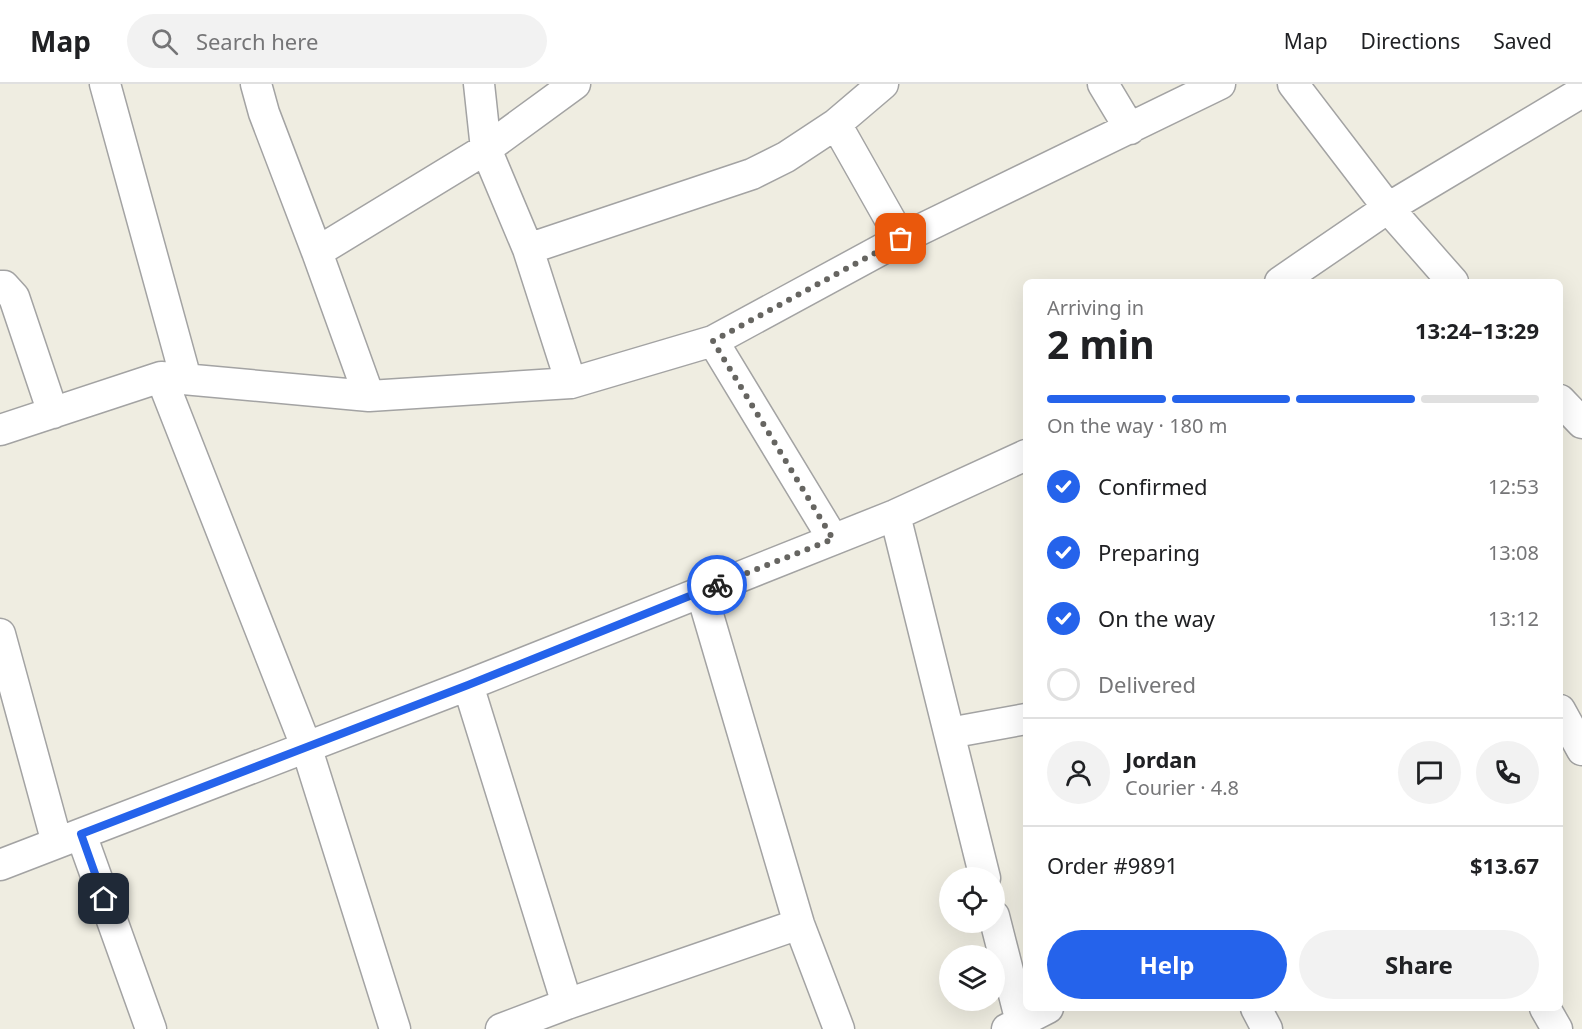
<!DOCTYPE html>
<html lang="en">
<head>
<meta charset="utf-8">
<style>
	:root { --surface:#fff; --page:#f2f2f2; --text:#202124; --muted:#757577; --line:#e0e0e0; --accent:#2563eb }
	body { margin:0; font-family:"Noto Sans",sans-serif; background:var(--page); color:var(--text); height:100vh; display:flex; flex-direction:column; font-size:22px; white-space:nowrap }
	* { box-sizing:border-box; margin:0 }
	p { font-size:20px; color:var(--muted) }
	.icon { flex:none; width:33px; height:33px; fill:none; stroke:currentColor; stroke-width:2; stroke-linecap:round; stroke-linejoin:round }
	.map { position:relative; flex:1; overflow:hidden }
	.drawer { position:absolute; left:1023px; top:195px; width:540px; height:732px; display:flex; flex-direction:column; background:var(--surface); border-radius:9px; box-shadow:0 6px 24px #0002 }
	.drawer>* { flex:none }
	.controls { position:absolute; left:939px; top:783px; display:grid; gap:12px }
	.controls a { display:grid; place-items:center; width:66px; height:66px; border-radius:50%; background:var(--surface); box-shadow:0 6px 24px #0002; font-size:30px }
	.pin { position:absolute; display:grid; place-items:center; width:51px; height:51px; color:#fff; margin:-26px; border-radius:12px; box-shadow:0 3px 9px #0006 }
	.courier { position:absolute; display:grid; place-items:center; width:60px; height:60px; margin:-30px; border:4px solid #2563eb; border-radius:50%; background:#fff; color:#222; box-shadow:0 2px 8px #0007 }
	.head em { font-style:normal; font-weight:700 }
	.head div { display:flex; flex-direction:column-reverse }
	.head { display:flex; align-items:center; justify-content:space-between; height:102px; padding:0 24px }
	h1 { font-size:39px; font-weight:700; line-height:45px }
	.bar { display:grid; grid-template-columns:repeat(4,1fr); gap:9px 6px; align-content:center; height:72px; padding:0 24px }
	.bar i { height:8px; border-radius:4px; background:var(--line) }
	.bar .on { background:var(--accent) }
	.bar p { grid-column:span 4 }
	.line { display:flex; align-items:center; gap:15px; padding:0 24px; border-top:2px solid var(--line) }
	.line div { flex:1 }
	.round { display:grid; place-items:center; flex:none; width:63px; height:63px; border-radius:32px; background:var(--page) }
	ol { padding:0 24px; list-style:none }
	li { display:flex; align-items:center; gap:18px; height:66px }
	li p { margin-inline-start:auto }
	li .icon { padding:6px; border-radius:50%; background:var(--accent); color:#fff; stroke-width:4 }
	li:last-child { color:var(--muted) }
	li i { width:33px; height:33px; border:3px solid var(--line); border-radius:50% }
	.button { display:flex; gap:12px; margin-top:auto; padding:12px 24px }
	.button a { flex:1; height:69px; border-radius:36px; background:var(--accent); color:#fff; font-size:24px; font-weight:700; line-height:69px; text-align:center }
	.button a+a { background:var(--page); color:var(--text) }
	header { display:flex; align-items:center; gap:36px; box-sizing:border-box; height:84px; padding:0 30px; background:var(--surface); border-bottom:2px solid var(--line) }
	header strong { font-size:28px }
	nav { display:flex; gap:33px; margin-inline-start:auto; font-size:21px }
	.search { width:420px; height:54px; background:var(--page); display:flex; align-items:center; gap:15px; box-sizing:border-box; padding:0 21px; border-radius:33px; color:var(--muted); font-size:22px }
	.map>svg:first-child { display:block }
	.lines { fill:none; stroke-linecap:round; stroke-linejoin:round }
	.minor-casing { stroke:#a3a3a3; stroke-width:33 }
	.minor { stroke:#fff; stroke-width:30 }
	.done { stroke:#666561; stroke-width:6; stroke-dasharray:0 10.8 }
	.route { stroke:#2563eb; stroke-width:8 }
</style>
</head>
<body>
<header>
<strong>Map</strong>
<div class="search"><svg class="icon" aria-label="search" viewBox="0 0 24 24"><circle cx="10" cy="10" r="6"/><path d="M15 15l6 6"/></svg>Search here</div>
<nav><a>Map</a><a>Directions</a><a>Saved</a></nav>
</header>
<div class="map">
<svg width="1582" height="945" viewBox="0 0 1582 945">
	<rect width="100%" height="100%" fill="#efede1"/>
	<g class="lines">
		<!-- minor casing -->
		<g class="minor-casing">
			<path id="minor" d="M105 0 186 295
				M256 0 264 29 317 168 486 65 575 0
				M479 0 486 65 528 165 571 299
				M1103 0 1130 45
				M1293 0 1388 124 1453 198
				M836 40 901 155
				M528 165 752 90 786 73 836 40 883 0
				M317 168 369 312
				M1280 198 1388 124 1582 8
				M0 202H4L14 213 53 329
				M713 257 833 455
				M161 293 306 662 395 945
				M1560 316 1582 339
				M0 346 161 293 369 312 571 299 713 257 901 155 1220 0
				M895 431 985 794
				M701 507 799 840 839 945
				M0 550 57 759
				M468 601 567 920
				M1560 626 1582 666
				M949 649 1026 635
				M81 750 151 945
				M0 781 468 601 895 431 1026 371
				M994 832 1021 938
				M1256 924 1267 945
				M1545 924 1557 945
				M501 945 567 920 799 840
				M1007 945 1048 924"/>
		</g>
		<!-- minor -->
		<use href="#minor" class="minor"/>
	</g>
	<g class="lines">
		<!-- done -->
		<path class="done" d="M717 501 833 455 713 257 901 155"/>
		<!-- route -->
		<path class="route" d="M104 815 81 750 468 601 717 501"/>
	</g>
</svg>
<div class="controls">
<a><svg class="icon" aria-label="locate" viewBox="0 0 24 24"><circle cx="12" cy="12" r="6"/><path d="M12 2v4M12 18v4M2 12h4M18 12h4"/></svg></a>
<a><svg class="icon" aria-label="layers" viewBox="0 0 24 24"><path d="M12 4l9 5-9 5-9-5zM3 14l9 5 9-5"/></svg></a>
</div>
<div class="pin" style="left:901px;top:155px;background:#ea580c"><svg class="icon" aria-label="bag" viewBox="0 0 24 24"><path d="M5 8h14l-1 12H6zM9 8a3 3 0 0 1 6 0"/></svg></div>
<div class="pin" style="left:104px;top:815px;background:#1f2937"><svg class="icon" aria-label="home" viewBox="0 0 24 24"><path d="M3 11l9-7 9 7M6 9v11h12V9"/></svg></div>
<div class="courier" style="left:717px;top:501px"><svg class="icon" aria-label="bike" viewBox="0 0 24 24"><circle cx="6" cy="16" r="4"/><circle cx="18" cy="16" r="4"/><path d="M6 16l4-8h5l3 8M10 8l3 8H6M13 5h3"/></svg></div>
<section class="drawer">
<div class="head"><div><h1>2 min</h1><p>Arriving in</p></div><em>13:24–13:29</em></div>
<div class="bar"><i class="on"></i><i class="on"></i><i class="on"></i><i></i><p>On the way · 180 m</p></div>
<ol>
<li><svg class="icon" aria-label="check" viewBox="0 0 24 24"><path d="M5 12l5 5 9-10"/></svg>Confirmed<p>12:53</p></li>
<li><svg class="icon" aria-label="check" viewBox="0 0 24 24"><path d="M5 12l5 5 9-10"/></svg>Preparing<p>13:08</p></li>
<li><svg class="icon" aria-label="check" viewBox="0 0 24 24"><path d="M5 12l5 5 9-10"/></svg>On the way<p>13:12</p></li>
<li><i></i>Delivered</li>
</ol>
<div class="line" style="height:108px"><a class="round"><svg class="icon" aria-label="person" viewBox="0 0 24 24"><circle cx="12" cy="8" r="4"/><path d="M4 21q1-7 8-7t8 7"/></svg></a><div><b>Jordan</b><p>Courier · 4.8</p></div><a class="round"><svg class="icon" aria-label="chat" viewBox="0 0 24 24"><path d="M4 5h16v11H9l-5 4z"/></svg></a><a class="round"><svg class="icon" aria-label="phone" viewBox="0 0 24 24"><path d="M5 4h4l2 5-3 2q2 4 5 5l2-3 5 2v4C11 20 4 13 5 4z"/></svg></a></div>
<div class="line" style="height:78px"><div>Order #9891</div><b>$13.67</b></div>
<div class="button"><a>Help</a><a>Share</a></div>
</section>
</div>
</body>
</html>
